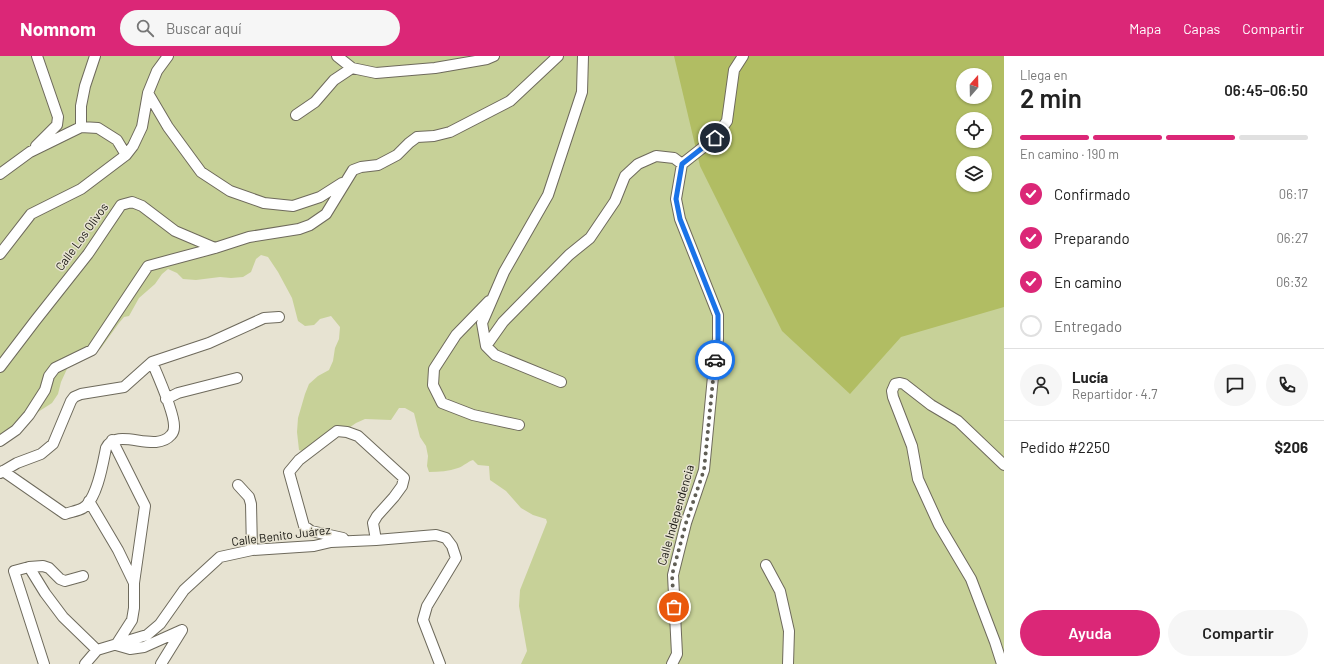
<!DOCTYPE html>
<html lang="es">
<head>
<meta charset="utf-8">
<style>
	:root { --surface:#fff; --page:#f6f6f6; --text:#222; --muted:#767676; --line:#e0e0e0; --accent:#db2777 }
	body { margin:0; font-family:Barlow,sans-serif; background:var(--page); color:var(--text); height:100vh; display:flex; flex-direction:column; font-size:15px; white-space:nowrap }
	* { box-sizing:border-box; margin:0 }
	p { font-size:13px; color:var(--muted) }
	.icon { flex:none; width:22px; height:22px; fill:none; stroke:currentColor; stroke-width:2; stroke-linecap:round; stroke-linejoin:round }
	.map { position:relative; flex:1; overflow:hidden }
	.drawer { display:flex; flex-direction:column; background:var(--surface); width:320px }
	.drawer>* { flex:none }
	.needle { width:26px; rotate:20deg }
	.controls { position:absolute; left:956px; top:12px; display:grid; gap:8px }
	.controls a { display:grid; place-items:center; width:36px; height:36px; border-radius:50%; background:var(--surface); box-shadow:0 1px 3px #0004; font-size:20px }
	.pin { position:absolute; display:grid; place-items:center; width:34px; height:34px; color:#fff; margin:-17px; border:2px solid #fff; border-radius:50%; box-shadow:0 1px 4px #0007 }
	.courier { position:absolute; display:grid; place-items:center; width:40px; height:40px; margin:-20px; border:3px solid #1a73e8; border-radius:50%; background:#fff; color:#222; box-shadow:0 1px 5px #0007 }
	.overview em { font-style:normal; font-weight:600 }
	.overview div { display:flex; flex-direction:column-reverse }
	.overview { display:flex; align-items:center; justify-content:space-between; height:68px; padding:0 16px }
	h1 { font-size:26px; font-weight:600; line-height:30px }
	.bar { display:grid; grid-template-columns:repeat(4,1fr); gap:6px 4px; align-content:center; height:48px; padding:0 16px }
	.bar i { height:5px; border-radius:3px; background:var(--line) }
	.bar .current { background:var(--accent) }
	.bar p { grid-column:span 4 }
	.line { display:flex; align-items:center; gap:10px; padding:0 16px; border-top:1px solid var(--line) }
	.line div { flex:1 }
	.round { display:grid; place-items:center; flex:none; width:42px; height:42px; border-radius:21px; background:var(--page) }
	ol { padding:0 16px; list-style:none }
	li { display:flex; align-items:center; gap:12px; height:44px }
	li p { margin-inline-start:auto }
	li .icon { padding:4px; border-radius:50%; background:var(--accent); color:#fff; stroke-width:4 }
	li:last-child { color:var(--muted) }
	li i { width:22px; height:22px; border:2px solid var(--line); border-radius:50% }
	.action { display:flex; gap:8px; margin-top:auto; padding:8px 16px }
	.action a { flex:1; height:46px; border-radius:24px; background:var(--accent); color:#fff; font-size:16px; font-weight:600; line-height:46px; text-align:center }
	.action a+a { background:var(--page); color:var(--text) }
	header { display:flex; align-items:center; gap:24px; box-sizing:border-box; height:56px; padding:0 20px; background:var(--accent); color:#fff }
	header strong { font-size:19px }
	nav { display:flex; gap:22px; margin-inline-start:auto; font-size:14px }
	.search { width:280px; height:36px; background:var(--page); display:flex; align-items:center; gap:10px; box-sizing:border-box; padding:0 14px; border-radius:22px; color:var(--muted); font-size:15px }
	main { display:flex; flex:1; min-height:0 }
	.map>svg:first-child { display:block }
	.green { fill:#c7d198; fill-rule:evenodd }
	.forest { fill:#b1bd63; fill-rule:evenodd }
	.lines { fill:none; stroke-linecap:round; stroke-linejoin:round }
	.street-casing { stroke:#6e6a5c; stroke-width:12 }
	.street { stroke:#fff; stroke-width:10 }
	.done { stroke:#605e55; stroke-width:4; stroke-dasharray:0 7.2 }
	.route { stroke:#1a73e8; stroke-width:5 }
	.labels { text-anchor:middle; stroke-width:3; stroke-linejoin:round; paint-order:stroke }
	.street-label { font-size:12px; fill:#181711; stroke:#e7e3d2 }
</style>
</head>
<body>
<header>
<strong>Nomnom</strong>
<div class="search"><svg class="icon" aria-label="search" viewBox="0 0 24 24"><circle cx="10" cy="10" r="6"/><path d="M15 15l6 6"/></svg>Buscar aquí</div>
<nav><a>Mapa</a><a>Capas</a><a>Compartir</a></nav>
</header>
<main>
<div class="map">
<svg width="1004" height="608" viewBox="0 0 1004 608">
	<rect width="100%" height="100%" fill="#e7e3d2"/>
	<!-- green -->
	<path class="green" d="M0 0H1004V608H521L527 595 519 550 520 534 547 466 546 463 533 459 521 452 506 435 490 424 489 410 478 409 473 404C467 406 464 410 458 412 449 415 439 416 429 416L427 410 428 400 426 390 420 381 414 357 405 352H399L391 364 365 363 356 367 311 398 299 394 297 376 298 362 305 338 309 328 318 320 329 314 333 305 335 292 339 283 340 271 331 260 320 263 314 269 305 270 298 265 292 242 278 216 268 201 261 199 256 203 251 216 243 221 231 222 220 221 196 224 183 223 177 217 168 213 162 218 155 228 139 242 129 260 124 261 119 267 101 292 93 298 72 302 61 326 58 338 52 347 2 379H0ZM963 19H985V41H963ZM963 63H985V85H963ZM963 107H985V129H963Z"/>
	<!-- forest -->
	<path class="forest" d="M674 0H1004V251L901 281 850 338 782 275 700 110ZM963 19H985V41H963ZM963 63H985V85H963ZM963 107H985V129H963Z"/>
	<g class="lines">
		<!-- street casing -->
		<g class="street-casing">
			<path id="street" d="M337 0 352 12 376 17 435 12 487 3 494 0
				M148 37 168 71 201 116 230 135 264 147 293 150 320 141 342 127
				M296 59 315 46 334 24 352 12
				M81 71V50L85 30 95 0
				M36 90 57 69 58 61 37 0
				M682 108 715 82 727 65 734 14 743 0
				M0 118 30 96 81 71 98 72 117 84 126 99
				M0 198 31 158 81 133 126 99 133 90 142 71 148 37 157 15 168 0
				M489 245 456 279 434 313 433 329 442 347 473 359 519 369
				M486 290 503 266 569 199 590 182 615 145 625 120 638 108 656 100 674 102 682 108
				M0 311 35 265 88 198 121 149 132 146 142 150 175 175 215 192
				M561 326 495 299 486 290 482 267 504 216 548 139 582 36 583 0
				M166 343 178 337 237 322
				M112 384 145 450 134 527V552L132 564 116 589
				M0 385 16 374 29 359 45 334 49 320 55 312 92 294 148 210 215 192 249 181 299 173 310 169 326 158 353 114 361 111 378 109 397 99 409 87 417 81 434 80 450 76 510 45 558 0
				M3 415 65 458C70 456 78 455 83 452 97 444 103 407 106 392 117 370 155 398 171 379 173 377 174 374 174 371 175 358 158 320 152 306
				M0 417 17 407 41 398 53 388 71 345 74 341 81 338 124 331 152 306 209 287 264 262 279 261
				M238 429 249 441 251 448 252 494
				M89 445 118 494 134 527
				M343 482 311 475 304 470 289 416 299 404 337 375 347 376 358 380 404 422 402 430 394 441 377 460 373 467 376 484
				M766 509 780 535 789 575 788 608
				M29 511 43 510 49 512 60 523 65 525 83 520
				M116 589 130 593 144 591 182 574
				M97 594 147 579 160 568 184 534 220 501 252 494 314 490 331 486 376 484 436 479 446 482 452 490 456 502 427 550 423 564 440 608
				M44 608 14 515 29 511 45 537 63 561 97 594
				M85 608 97 594
				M161 608 182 574
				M672 608 677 598 673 519 686 467 704 414 714 310 718 283V259L680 163 676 143 682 108
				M1002 608 995 586 971 523 939 469 918 423 912 390 893 341 892 335 895 328 900 327 904 328 931 349 958 365 1004 409"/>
		</g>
		<!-- street -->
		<use href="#street" class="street"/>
	</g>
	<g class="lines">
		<!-- done -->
		<path class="done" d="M674 551 672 519 686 467 704 414 715 304"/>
		<!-- route -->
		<path class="route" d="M715 82 682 108 676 143 680 163 718 259V283L715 304"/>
	</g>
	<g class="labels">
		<!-- street labels -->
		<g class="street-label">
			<text transform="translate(82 181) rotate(-54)" y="4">Calle Los Olivos</text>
			<text transform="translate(676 459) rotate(-74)" y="4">Calle Independencia</text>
			<text transform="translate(281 480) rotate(-7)" y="4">Calle Benito Juárez</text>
		</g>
	</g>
</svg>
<div class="controls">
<a><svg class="needle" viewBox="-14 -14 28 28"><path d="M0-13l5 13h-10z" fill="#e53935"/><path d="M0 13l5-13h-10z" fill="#767676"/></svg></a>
<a><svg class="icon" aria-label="locate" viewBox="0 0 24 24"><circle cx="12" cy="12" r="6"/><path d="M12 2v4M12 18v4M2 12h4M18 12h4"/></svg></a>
<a><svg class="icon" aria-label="layers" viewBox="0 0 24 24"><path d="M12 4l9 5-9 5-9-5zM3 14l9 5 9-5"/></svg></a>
</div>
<div class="pin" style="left:674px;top:551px;background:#ea580c"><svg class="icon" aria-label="bag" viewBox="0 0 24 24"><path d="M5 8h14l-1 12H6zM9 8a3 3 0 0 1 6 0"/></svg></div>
<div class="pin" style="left:715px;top:82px;background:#1f2937"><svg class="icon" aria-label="home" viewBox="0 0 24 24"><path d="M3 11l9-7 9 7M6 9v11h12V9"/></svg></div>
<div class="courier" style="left:715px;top:304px"><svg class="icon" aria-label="car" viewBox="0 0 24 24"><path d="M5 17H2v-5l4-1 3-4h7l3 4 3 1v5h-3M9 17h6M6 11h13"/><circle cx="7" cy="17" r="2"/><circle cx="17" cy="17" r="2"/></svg></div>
</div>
<section class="drawer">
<div class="overview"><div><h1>2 min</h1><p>Llega en</p></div><em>06:45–06:50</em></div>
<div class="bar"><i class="current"></i><i class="current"></i><i class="current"></i><i></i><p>En camino · 190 m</p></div>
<ol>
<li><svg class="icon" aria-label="check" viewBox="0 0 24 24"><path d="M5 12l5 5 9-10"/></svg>Confirmado<p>06:17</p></li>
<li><svg class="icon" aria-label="check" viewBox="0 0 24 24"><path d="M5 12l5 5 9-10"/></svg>Preparando<p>06:27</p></li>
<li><svg class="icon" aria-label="check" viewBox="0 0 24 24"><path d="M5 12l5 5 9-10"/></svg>En camino<p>06:32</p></li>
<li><i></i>Entregado</li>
</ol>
<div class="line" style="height:72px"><a class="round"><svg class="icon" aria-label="person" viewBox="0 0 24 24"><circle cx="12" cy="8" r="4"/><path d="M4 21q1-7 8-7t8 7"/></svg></a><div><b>Lucía</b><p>Repartidor · 4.7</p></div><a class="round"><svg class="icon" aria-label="chat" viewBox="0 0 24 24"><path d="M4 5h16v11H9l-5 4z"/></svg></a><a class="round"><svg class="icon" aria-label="phone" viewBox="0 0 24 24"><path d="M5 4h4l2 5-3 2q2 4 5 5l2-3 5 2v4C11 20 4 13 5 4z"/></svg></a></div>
<div class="line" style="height:52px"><div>Pedido #2250</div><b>$206</b></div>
<div class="action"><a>Ayuda</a><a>Compartir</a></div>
</section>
</main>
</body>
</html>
